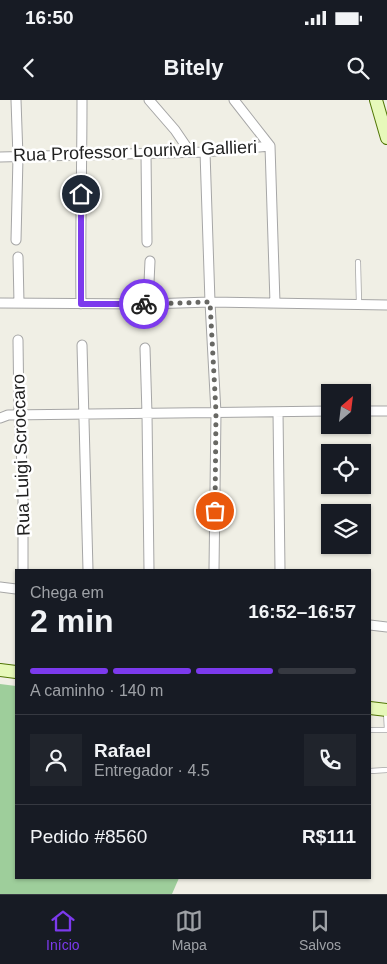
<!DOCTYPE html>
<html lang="pt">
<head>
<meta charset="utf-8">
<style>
	:root { --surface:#171b24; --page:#20242c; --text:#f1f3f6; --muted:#9ea1a6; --line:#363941; --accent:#7c3aed }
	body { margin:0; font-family:Helvetica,sans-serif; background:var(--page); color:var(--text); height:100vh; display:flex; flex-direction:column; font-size:19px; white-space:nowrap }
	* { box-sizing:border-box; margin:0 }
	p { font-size:16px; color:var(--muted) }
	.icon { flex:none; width:28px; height:28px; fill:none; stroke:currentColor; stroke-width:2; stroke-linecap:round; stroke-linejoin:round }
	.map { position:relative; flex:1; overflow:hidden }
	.drawer { position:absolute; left:15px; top:469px; width:356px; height:310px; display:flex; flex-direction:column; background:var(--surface); border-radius:0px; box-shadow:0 1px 4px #0004 }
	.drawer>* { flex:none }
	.needle { width:32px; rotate:28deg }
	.controls { position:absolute; left:321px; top:284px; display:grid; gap:10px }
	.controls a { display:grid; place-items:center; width:50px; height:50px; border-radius:0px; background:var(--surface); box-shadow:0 1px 4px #0004; font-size:25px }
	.pin { position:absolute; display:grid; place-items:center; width:42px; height:42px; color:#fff; margin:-21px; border:2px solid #fff; border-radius:50%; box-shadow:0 1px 5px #0007 }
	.courier { position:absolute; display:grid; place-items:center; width:50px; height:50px; margin:-25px; border:4px solid #7c3aed; border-radius:50%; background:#fff; color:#222; box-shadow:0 1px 6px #0007 }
	.summary em { font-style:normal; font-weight:800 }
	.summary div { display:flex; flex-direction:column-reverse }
	.summary { display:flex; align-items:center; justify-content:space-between; height:85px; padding:0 15px }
	h1 { font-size:32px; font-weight:800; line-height:38px }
	.bar { display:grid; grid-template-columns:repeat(4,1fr); gap:8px 5px; align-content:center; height:60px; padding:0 15px }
	.bar i { height:6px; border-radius:4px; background:var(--line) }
	.bar .on { background:var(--accent) }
	.bar p { grid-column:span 4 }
	.line { display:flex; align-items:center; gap:12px; padding:0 15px; border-top:1px solid var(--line) }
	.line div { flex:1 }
	.round { display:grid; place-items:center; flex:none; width:52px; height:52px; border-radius:0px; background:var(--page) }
	.status { display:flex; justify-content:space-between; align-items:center; height:35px; padding:0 25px; background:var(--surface); direction:ltr }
	.status svg { height:14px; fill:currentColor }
	header { display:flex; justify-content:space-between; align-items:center; height:65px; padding:0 15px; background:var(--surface); font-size:22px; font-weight:800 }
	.tabs { display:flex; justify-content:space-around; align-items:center; height:70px; border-top:1px solid var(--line); background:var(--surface); font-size:14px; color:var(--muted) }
	.tabs a { display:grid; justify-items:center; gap:2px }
	.tabs .on { color:var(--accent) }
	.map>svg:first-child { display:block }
	.forest { fill:#9ece9b }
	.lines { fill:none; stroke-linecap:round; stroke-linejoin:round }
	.lane-casing { stroke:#a6a6a6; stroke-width:6 }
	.street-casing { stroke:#a6a6a6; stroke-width:11 }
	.secondary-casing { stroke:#517606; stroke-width:14 }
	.lane { stroke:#fff; stroke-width:4.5 }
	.street { stroke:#fff; stroke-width:9 }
	.secondary { stroke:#e7f9ba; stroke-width:12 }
	.done { stroke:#686864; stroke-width:5; stroke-dasharray:0 9 }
	.route { stroke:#7c3aed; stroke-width:6 }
	.labels { text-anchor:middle; stroke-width:5; stroke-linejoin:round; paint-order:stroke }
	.street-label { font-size:18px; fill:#1f1f1f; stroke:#fff }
</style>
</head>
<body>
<div class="status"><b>16:50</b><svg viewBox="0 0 49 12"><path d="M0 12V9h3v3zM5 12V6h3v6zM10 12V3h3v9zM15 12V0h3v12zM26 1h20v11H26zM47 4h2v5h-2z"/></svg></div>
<header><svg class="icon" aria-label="back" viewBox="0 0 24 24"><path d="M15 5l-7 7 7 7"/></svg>Bitely<svg class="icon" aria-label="search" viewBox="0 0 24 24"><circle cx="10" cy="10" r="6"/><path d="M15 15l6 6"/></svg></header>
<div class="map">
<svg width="387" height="794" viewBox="0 0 387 794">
	<rect width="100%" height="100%" fill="#f0efe5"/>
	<!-- forest -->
	<path class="forest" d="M0 584 16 586V778H179L172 794H0Z"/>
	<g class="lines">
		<!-- lane casing -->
		<g class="lane-casing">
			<path id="lane" d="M358 162 359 204
				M386 611 387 630
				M370 630H386
				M370 671 387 670"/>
		</g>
		<!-- street casing -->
		<g class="street-casing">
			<path id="street" d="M149 0 175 30 190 52
				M234 0 270 46 275 203
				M205 52 210 202 216 313 214 470
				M146 54 147 142
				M0 57 205 52 270 46
				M16 140 18 57 16 0
				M18 157 19 203
				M0 203 148 204 210 202 387 205
				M81 204C80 136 82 68 82 0
				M148 204 150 161
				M18 240 19 315 23 383V470
				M82 245 88 470
				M145 248 147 314 149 470
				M362 311H387
				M278 312 280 470
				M0 318 8 315 330 311
				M0 487 16 489
				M370 525 387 527"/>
		</g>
		<!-- secondary casing -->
		<g class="secondary-casing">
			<path id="secondary" d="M376 0 387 38
				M0 570 16 572
				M370 608 387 610"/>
		</g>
		<!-- lane -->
		<use href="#lane" class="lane"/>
		<!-- street -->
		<use href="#street" class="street"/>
		<!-- secondary -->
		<use href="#secondary" class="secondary"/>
	</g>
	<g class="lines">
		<!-- done -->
		<path class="done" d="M144 204 210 202 216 312 215 411"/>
		<!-- route -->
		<path class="route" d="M81 94V204H144"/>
	</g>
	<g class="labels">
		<!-- street labels -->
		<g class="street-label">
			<text transform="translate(135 51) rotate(-2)" y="6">Rua Professor Lourival Gallieri</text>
			<text transform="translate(21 355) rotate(-92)" y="6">Rua Luigi Scroccaro</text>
		</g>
	</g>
</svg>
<div class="controls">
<a><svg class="needle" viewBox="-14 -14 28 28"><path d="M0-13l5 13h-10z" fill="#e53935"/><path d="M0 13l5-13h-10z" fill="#9ea1a6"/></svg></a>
<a><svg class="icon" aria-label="locate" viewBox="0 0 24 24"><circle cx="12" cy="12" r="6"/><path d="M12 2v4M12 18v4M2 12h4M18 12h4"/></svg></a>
<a><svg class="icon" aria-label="layers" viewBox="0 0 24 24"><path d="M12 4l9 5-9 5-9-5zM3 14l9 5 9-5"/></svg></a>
</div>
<div class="pin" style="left:215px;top:411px;background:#ea580c"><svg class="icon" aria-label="bag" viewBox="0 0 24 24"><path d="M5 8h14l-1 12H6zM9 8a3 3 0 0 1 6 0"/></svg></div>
<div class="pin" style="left:81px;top:94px;background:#1f2937"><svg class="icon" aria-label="home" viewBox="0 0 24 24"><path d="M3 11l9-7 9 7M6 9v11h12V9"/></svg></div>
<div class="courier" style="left:144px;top:204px"><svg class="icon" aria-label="bike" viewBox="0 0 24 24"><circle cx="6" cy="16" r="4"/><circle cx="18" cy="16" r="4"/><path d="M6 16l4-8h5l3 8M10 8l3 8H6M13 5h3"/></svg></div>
<section class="drawer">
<div class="summary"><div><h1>2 min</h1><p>Chega em</p></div><em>16:52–16:57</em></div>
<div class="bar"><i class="on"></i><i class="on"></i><i class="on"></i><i></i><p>A caminho · 140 m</p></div>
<div class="line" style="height:90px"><a class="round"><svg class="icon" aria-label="person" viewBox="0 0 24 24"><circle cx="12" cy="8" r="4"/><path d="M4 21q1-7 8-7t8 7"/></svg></a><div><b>Rafael</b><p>Entregador · 4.5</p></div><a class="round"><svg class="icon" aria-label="phone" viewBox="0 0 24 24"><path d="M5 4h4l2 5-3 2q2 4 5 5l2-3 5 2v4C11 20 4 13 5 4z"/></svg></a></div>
<div class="line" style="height:65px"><div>Pedido #8560</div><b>R$111</b></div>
</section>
</div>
<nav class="tabs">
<a class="on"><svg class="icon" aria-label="home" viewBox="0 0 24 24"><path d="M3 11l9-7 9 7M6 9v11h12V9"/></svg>Início</a>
<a><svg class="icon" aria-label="map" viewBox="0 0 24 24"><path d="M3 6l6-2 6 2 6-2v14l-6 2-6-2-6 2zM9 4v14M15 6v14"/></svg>Mapa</a>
<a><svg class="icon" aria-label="saved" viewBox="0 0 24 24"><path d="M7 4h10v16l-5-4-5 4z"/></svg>Salvos</a>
</nav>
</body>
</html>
